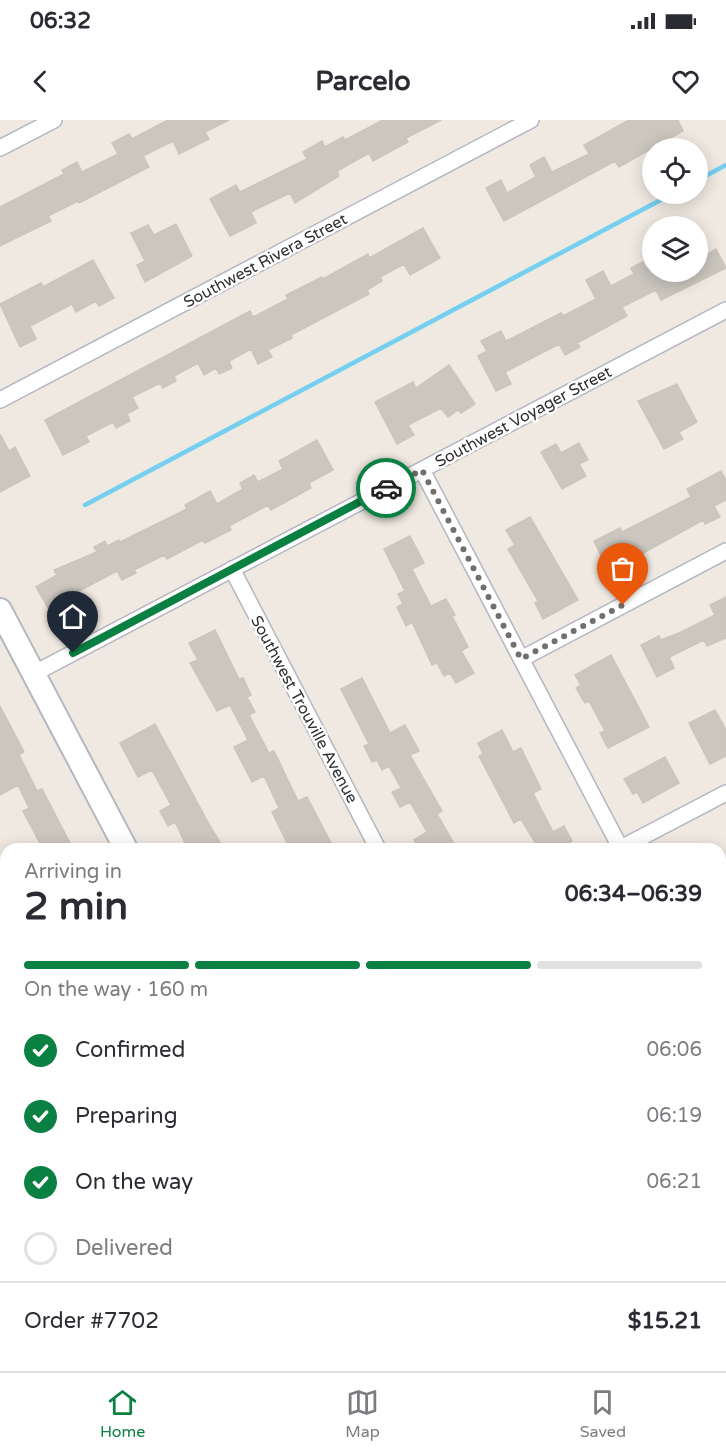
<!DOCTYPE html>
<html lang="en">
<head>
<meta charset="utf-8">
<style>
	:root { --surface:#fff; --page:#f2f2f3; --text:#2b2b33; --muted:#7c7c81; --line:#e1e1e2; --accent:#0b8043 }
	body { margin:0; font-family:"Varela Round",sans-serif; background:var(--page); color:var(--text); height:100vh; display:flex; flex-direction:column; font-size:22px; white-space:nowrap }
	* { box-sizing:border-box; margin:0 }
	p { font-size:20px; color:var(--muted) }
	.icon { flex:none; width:33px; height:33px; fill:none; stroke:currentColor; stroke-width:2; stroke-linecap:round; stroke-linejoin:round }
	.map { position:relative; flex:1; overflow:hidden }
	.panel { position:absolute; left:0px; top:723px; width:726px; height:528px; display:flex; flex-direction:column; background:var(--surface); border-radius:18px 18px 0 0; box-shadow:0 3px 15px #0003 }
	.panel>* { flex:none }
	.controls { position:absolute; left:642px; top:18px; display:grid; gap:12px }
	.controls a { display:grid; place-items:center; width:66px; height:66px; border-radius:50%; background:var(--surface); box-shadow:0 3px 15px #0003; font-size:30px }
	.pin { position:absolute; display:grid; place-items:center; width:51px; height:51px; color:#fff; margin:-62px -26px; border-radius:50% 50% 50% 0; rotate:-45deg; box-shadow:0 0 6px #0007 }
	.pin .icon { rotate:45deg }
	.courier { position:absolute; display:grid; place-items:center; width:60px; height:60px; margin:-30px; border:4px solid #0b8043; border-radius:50%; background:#fff; color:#222; box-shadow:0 2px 8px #0007 }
	.head em { font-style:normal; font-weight:700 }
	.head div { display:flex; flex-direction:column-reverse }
	.head { display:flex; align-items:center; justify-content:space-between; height:102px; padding:0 24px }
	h1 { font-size:39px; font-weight:700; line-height:45px }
	.bar { display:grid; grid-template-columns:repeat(4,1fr); gap:9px 6px; align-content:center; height:72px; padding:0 24px }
	.bar i { height:8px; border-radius:4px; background:var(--line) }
	.bar .active { background:var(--accent) }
	.bar p { grid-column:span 4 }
	.line { display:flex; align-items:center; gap:15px; padding:0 24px; border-top:2px solid var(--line) }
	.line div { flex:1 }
	ol { padding:0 24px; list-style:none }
	li { display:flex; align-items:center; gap:18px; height:66px }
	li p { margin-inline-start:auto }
	li .icon { padding:6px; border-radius:50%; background:var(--accent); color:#fff; stroke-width:4 }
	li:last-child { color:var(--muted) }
	li i { width:33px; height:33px; border:3px solid var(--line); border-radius:50% }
	.status { display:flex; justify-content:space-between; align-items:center; height:42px; padding:0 30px; background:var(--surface); direction:ltr }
	.status svg { height:16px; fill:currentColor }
	header { display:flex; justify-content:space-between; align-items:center; height:78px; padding:0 24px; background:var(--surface); font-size:27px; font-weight:700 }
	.menu { display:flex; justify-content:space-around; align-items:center; height:84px; border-top:2px solid var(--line); background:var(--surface); font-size:16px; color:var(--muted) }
	.menu a { display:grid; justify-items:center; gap:3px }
	.menu .active { color:var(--accent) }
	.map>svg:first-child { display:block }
	.green { fill:#b6e59e }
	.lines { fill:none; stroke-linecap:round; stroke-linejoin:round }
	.stream { stroke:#75cff0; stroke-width:4.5 }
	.building { fill:#cbc7bf; stroke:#cbc5ba; stroke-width:1.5 }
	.street-casing { stroke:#b4b7c1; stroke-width:18 }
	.secondary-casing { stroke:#b4b7c1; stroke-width:26 }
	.street { stroke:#fff; stroke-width:15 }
	.secondary { stroke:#fff; stroke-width:22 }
	.done { stroke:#726f6d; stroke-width:6; stroke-dasharray:0 10.8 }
	.route { stroke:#0b8043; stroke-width:8 }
	.labels { text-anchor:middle; stroke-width:5; stroke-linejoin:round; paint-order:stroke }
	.street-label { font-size:16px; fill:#2e2e2e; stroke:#fff }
</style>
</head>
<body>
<div class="status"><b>06:32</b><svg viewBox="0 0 49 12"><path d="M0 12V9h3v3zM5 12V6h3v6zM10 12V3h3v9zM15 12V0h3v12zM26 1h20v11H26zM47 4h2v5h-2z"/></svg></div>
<header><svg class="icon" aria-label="back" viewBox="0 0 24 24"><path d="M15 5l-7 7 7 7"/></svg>Parcelo<svg class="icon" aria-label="heart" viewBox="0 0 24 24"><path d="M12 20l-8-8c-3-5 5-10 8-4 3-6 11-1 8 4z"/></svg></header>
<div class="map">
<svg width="726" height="1251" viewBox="0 0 726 1251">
	<rect width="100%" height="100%" fill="#efe9e1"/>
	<!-- green -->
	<path class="green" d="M231 1245H363L367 1251H234Z"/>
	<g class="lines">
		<!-- stream -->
		<path class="stream" d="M698 60 726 45
			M85 385 672 74
			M0 788 6 799
			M241 1245 244 1251"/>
	</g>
	<!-- building -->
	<path class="building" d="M168 0H229L205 12 209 19 179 34 173 21 143 36 149 47 79 83 78 81 48 96 51 101 0 126V87L64 54 62 50 77 42 82 52 118 34 112 23 129 14 132 19Z
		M383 0H441L406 18 408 22 373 41 369 33 337 51 339 56 295 83 290 73 251 92 256 103 230 116 210 79 236 65 240 72 307 39 303 32 322 21 325 27 343 17 345 20Z
		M629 0H678L683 11 619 47 615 41 504 101 486 68 501 60 507 73 536 57 530 45 544 37 552 52 589 34 584 25Z
		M176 104 192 136 145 162 137 145 145 141 131 113 148 105 154 115Z
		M423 108 440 138 410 155 404 144 380 157 382 161 367 170 369 174 291 215 292 218 268 230 272 237 258 244 251 229 229 241 232 248 219 254 216 248 204 255 198 243 174 256 176 261 163 268 160 263 132 277 138 288 127 294 130 301 116 308 113 302 86 316 89 322 63 335 45 300 250 191 253 197 288 179 286 175 322 157 323 159 368 134 369 138Z
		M716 129 726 148 661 180 656 170 622 187 627 196 577 223 580 227 565 235 559 224 505 252 511 264 496 271 478 236 487 231 481 221 501 211 506 221 561 193 563 196 596 179 586 160 603 151 611 166 634 154 631 148 643 142 646 148 652 144V152H698V140Z
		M93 140 114 178 99 186 96 181 76 192 72 184 30 206 36 219 20 227 0 184 41 163 43 167Z
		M449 245 475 284 461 293 458 290 448 297 441 288 408 305 414 315 397 324 375 282 413 262 416 268Z
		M677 264 697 302 679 312 683 319 664 329 638 281Z
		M0 314 9 331 15 327 30 356 0 372Z
		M317 320 333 350 309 363 311 368 271 390 268 385 229 406 231 410 205 423 203 420 167 439 164 435 134 450 136 453 122 460 117 451 79 471 87 486 72 494 67 486 52 495 36 467 57 455 54 450 97 432 94 427 105 421 107 426 119 420 120 422 187 389 185 385 210 371 217 384 243 369 240 363 254 355 258 362 283 349 279 341Z
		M579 323 588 340 579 344 586 356 562 369 541 332 556 324 561 333Z
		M721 351 726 360V380L714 386 720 397 705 404 703 400 609 452 594 421 620 408 622 412 691 377 687 369Z
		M530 397 578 480 543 499 535 483 538 481 508 429 515 425 506 410Z
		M410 416 424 443 412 449 431 486 446 479 455 495 452 496 468 527 461 531 474 553 456 563 450 553 444 556 437 543 432 545 412 502 406 506 397 487 403 484 398 474 405 471 384 429Z
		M726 477V518L707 526 704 520 669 537 674 548 657 557 641 525 659 516 661 520 679 513 715 495 710 485Z
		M215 510 239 559 243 558 251 575 247 577 255 592 249 595 269 633 274 631 298 681 307 677 331 723 319 729H290L272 692 279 688 264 656 252 662 234 627 248 620 230 585 217 591 190 543 198 540 189 523Z
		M611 535 649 607 608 628 600 613 605 611 589 581 585 583 576 568 581 565 575 555Z
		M362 558 390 613 405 605 419 631 410 635 442 691 437 694 457 729H420L414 720 427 712 410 682 400 687 392 672 401 668 389 646 382 650 377 640 372 642 364 626 369 624 341 569Z
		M0 586 24 632 19 635 37 671 42 669 73 729H43L23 691 29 688 18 665 0 675Z
		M715 590 726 610V636L710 644 689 603Z
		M155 604 210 706 224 729H188L175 702 168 706 160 691 171 685 152 650 138 657 120 623Z
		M502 610 513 632 521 628 541 669 533 673 553 712 564 706 572 721 558 729H539L521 699 514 703 479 636 483 634 478 623Z
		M665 637 679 663 643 683 637 672 633 674 624 659Z"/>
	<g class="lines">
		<!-- street casing -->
		<g class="street-casing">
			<path id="street" d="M0 28 54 0
				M0 280 531 0
				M422 350 621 729
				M232 449 378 729
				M521 539 726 431
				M33 554 726 190
				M621 728 726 673
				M720 917 726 928
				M0 1060 6 1071
				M100 1245 103 1251"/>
		</g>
		<!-- secondary casing -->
		<g class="secondary-casing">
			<path id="secondary" d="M0 490 126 729
				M720 1213 726 1210
				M398 1245 401 1251
				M647 1251 658 1245
				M710 1251 726 1242"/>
		</g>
		<!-- street -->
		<use href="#street" class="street"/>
		<!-- secondary -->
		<use href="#secondary" class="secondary"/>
	</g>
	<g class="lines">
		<!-- done -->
		<path class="done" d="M386 368 422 350 521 539 623 485"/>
		<!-- route -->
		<path class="route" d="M73 533 386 368"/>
	</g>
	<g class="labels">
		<!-- street labels -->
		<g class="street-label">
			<text transform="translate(265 140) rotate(-28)" y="6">Southwest Rivera Street</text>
			<text transform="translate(523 296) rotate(-28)" y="6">Southwest Voyager Street</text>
			<text transform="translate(305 589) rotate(62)" y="6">Southwest Trouville Avenue</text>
		</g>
	</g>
</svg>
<div class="controls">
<a><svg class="icon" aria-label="locate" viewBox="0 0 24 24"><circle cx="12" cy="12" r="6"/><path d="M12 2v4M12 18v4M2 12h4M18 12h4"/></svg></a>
<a><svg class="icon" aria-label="layers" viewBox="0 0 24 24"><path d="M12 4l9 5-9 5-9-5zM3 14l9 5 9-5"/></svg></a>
</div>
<div class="pin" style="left:623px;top:485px;background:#ea580c"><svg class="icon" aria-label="bag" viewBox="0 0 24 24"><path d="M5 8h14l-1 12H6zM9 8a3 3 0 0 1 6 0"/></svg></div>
<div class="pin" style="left:73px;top:533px;background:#1f2937"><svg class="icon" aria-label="home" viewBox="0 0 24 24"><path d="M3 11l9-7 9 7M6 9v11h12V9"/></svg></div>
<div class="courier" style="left:386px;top:368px"><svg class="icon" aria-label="car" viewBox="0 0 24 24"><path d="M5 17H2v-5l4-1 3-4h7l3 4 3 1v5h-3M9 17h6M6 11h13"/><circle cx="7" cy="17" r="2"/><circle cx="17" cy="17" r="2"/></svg></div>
<section class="panel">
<div class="head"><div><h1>2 min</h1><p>Arriving in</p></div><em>06:34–06:39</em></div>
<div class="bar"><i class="active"></i><i class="active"></i><i class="active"></i><i></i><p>On the way · 160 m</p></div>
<ol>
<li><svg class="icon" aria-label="check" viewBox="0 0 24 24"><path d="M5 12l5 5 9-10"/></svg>Confirmed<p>06:06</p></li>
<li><svg class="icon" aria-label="check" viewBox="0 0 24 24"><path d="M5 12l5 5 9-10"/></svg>Preparing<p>06:19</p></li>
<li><svg class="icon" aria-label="check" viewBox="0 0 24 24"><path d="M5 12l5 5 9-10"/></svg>On the way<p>06:21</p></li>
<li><i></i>Delivered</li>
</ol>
<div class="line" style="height:78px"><div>Order #7702</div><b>$15.21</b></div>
</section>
</div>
<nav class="menu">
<a class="active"><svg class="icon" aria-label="home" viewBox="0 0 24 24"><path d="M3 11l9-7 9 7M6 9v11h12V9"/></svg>Home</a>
<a><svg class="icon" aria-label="map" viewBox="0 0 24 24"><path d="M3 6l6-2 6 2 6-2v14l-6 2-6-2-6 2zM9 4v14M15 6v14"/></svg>Map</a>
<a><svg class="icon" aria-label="saved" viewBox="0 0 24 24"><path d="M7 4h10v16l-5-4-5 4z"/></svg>Saved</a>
</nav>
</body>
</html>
